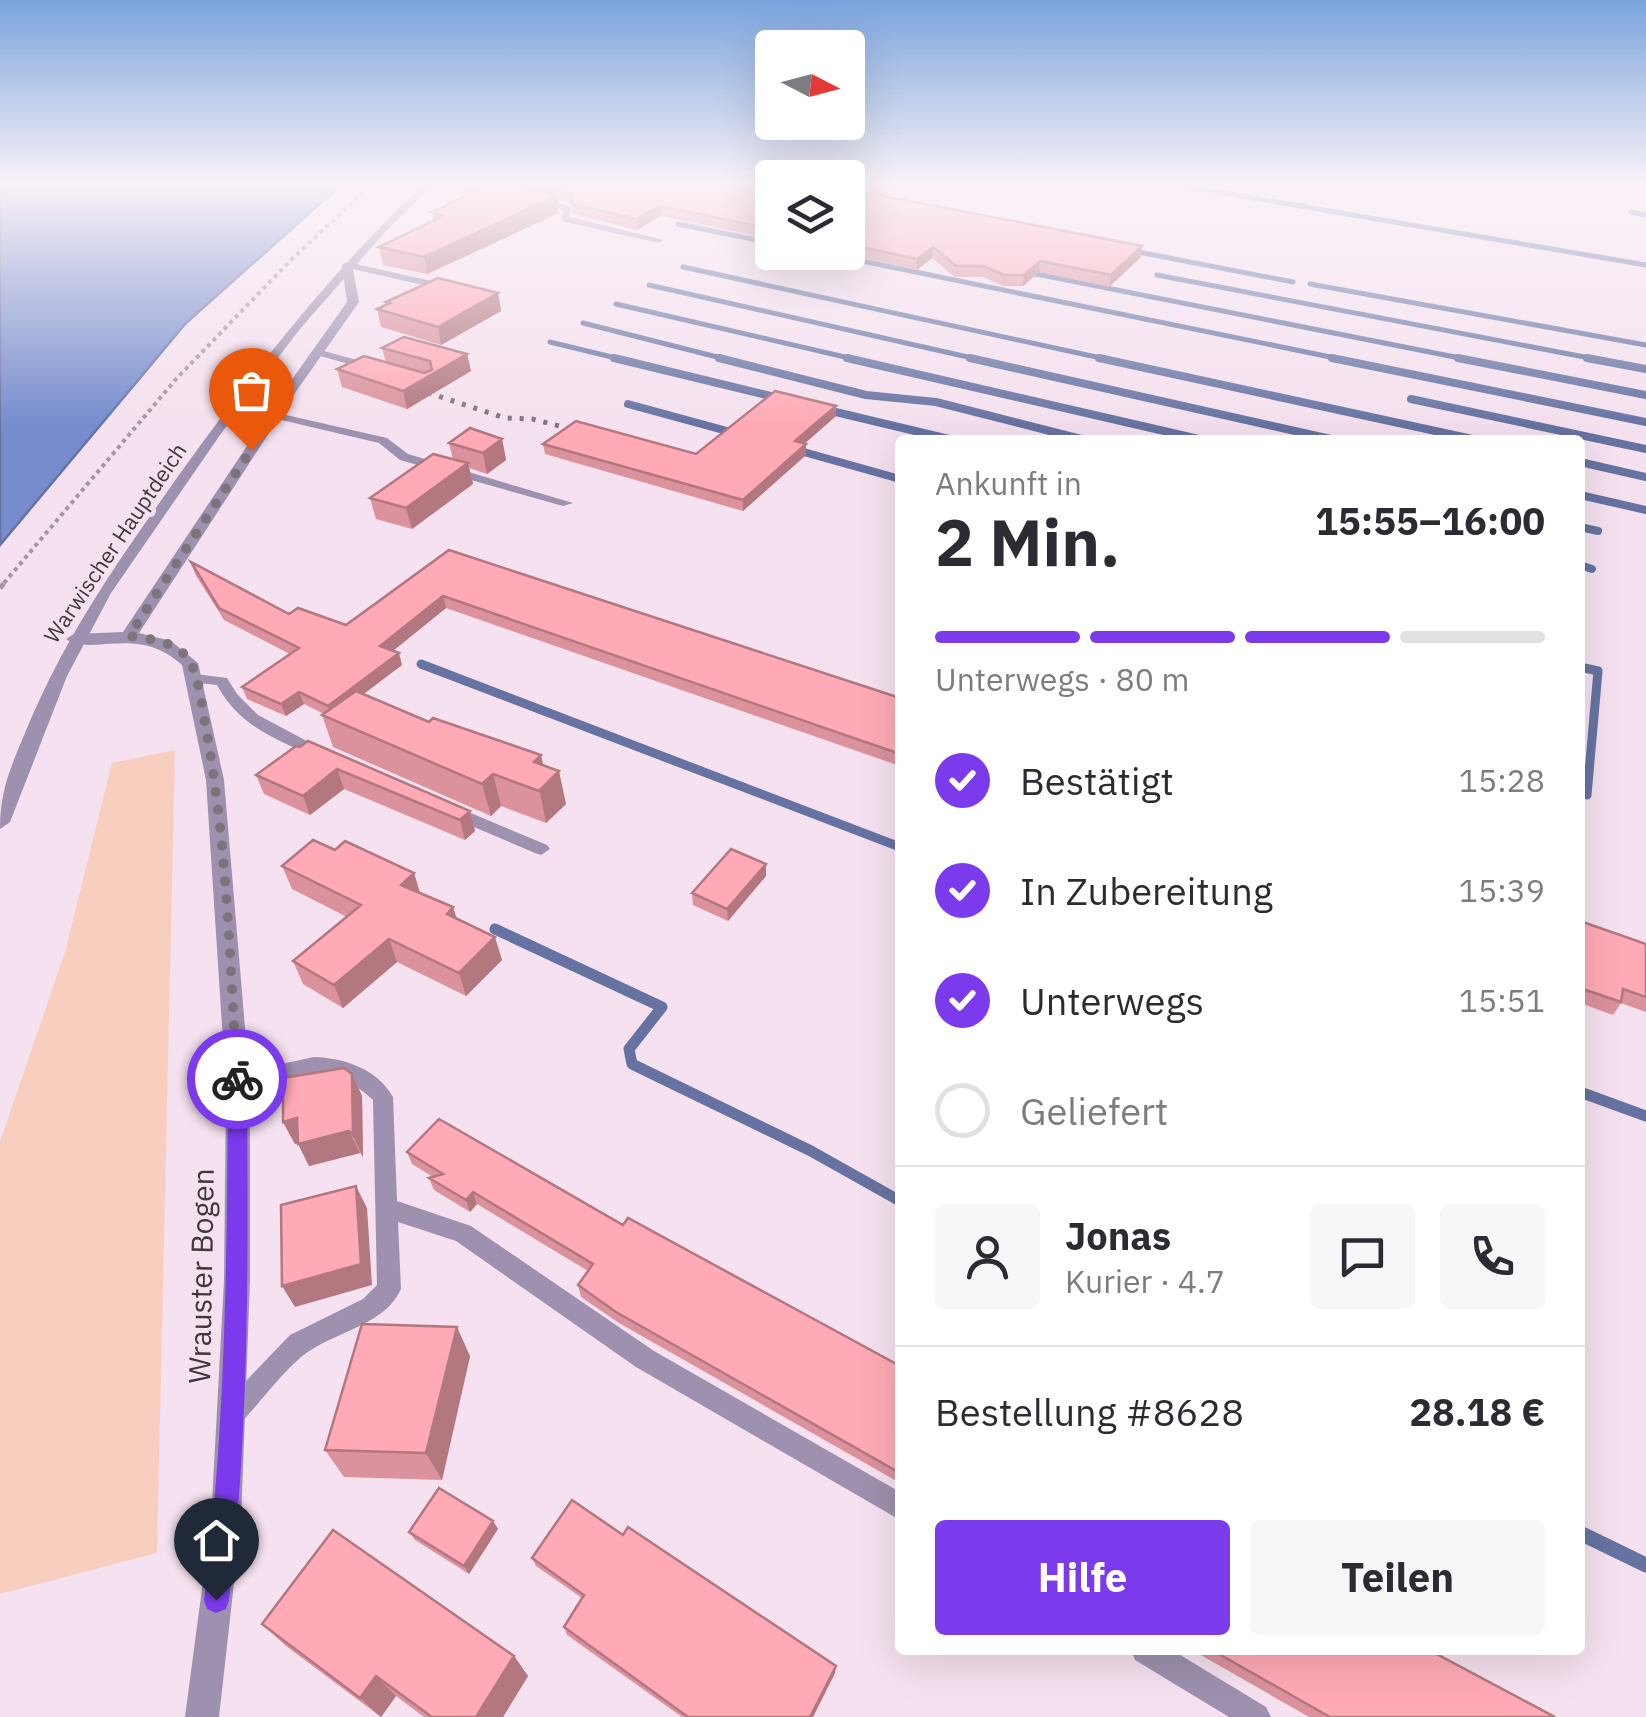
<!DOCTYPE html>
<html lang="de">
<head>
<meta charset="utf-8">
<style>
	:root { --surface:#fff; --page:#f7f7f7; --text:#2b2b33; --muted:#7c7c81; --line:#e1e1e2; --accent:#7c3aed }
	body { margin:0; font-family:"IBM Plex Sans",sans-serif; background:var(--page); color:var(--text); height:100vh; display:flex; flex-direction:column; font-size:38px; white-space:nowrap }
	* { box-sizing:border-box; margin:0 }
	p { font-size:32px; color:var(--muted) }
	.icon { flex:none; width:55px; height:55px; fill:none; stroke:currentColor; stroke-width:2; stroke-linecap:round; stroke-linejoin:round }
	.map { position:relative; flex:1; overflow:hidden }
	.side { position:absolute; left:895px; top:435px; width:690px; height:1220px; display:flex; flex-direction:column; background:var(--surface); border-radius:10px; box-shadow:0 10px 40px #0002 }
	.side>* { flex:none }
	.needle { width:65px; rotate:96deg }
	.fabs { position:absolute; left:755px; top:30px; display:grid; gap:20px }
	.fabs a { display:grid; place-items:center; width:110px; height:110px; border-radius:10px; background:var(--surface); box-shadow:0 10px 40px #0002; font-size:50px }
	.pin { position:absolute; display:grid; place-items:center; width:85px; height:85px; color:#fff; margin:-102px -42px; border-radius:50% 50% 50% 0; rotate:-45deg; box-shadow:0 0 10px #0007 }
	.pin .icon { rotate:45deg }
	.courier { position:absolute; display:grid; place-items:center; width:100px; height:100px; margin:-50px; border:8px solid #7c3aed; border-radius:50%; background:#fff; color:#222; box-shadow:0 2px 12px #0007 }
	.headline em { font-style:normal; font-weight:800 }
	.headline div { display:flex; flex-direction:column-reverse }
	.headline { display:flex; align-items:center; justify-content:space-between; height:170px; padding:0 40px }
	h1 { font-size:65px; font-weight:800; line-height:75px }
	.bar { display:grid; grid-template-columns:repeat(4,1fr); gap:15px 10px; align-content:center; height:120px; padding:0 40px }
	.bar i { height:12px; border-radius:8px; background:var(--line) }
	.bar .selected { background:var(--accent) }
	.bar p { grid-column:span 4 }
	.line { display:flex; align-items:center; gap:25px; padding:0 40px; border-top:2px solid var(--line) }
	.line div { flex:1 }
	.round { display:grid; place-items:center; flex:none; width:105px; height:105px; border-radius:10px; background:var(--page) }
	ol { padding:0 40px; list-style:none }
	li { display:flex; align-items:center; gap:30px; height:110px }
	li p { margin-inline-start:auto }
	li .icon { padding:10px; border-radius:50%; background:var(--accent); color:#fff; stroke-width:4 }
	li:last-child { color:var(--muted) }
	li i { width:55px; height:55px; border:5px solid var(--line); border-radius:50% }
	.cta { display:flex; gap:20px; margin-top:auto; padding:20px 40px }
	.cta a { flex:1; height:115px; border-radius:10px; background:var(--accent); color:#fff; font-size:40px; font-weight:800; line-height:115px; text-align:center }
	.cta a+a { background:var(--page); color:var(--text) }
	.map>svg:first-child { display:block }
	.green { fill:#f8cfbe }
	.water { fill:#768ccd; stroke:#6673a2; stroke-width:2.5 }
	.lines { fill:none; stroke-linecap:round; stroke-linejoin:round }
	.stream-far4 { stroke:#6673a2; stroke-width:5 }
	.stream-far3 { stroke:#6673a2; stroke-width:8 }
	.stream-far2 { stroke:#6673a2; stroke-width:9 }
	.stream-far1 { stroke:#6673a2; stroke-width:11 }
	.stream { stroke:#6673a2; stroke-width:15 }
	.path-far1 { stroke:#a496a0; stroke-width:4; stroke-dasharray:4 4; stroke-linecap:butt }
	.path { stroke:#a496a0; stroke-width:5; stroke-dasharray:6 6; stroke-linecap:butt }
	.service { fill:#9d91af; fill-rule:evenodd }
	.minor { fill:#9d91af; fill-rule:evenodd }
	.tertiary { fill:#9d91af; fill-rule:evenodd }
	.rail { stroke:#7f747c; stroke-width:5; stroke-dasharray:4 8; stroke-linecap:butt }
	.wall { fill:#db929d }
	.shaded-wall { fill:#b2777f }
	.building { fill:#ffaab6; stroke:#b2777f; stroke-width:2.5 }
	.route { fill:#7c3aed }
	.done { stroke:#7f737b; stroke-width:10; stroke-dasharray:0 18 }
	.labels { text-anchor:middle; stroke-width:9; stroke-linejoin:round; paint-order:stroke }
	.far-street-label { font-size:22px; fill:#3f383d; stroke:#f5e1ef }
	.near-street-label { font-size:30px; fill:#3f383d; stroke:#f5e1ef }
</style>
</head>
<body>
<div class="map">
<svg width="1646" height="1717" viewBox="0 0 1646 1717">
	<rect width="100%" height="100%" fill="#f5e1ef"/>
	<!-- green -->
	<path class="green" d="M175 750 157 1553 0 1594V1142L65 952 112 763Z"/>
	<!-- water -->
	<path class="water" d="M0 185H341L186 323 0 545Z"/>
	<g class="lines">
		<!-- stream-far4 -->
		<path class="stream-far4" d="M1177 185 1646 265
			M1631 212 1646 215
			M678 224 772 243
			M1128 250 1293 282
			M818 252 1345 360
			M683 267 1110 360
			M1026 272 1470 360
			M1157 275 1600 360
			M1310 284 1646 345
			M649 285 981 360
			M616 304 858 360
			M583 323 729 360
			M550 342 624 360"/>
		<!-- stream-far3 -->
		<path class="stream-far3" d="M614 358 783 399
			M719 358 866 395 936 402 1085 440
			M847 358 1203 440
			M970 358 1335 440
			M1099 358 1477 440
			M1332 358 1646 422
			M1458 358 1646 395
			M1587 358 1646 369
			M1411 399 1646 449
			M628 404 738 434
			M823 409 953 440
			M793 449 900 479
			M1580 462 1646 477
			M1580 495 1646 510
			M1580 527 1598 531
			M1580 565 1592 569"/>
		<!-- stream-far2 -->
		<path class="stream-far2" d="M421 664 900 847
			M1580 667 1598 671 1587 795 1580 793"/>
		<!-- stream-far1 -->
		<path class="stream-far1" d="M495 929 662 1007 629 1049 632 1064 811 1151 900 1201
			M1580 1092 1646 1116"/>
		<!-- stream -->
		<path class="stream" d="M1580 1533 1646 1565"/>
		<!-- path-far1 -->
		<path class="path-far1" d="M4 583 177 378 290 261 371 185"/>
		<!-- path -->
		<path class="path" d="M0 588 6 581"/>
		<!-- service -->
		<path class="service" d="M535 197 571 207 569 217 664 240 659 243 561 221 563 210 532 202Z
			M347 262 449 285 454 288 449 291 344 267 342 265Z
			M317 349 378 366 379 368 374 371 313 354V350Z
			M273 412 387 438 408 454 573 503 563 506 400 460 379 443 269 417V413Z
			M195 674 227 678 237 694 258 715 333 755 331 759C319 760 311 755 300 750 265 735 236 720 217 685L190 682 187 679Z
			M454 806 547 845 550 849 541 855 535 853 448 816 446 812Z
			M314 1057C345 1058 377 1069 393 1097L397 1201 471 1226 654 1351 900 1492V1520L636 1367 456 1241 398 1222 401 1289C386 1323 340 1331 311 1350 289 1363 259 1404 240 1424L231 1428 222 1424 218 1415 222 1406 290 1335 363 1299 377 1285 373 1100C328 1057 290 1078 238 1096L231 1093 228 1087 231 1081 277 1065Z
			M1131 1650H1172L1266 1707 1271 1717H1229L1135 1660Z"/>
		<!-- minor -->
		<path class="minor" d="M347 262 352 265 359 302 295 393 139 633 171 641 198 663 224 780 250 1087V1280L241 1521 219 1717H185L211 1521 224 1280 226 1087 206 780 182 665C138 624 91 657 66 639L74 634 123 632 283 392 347 302 342 265Z"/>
		<!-- tertiary -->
		<path class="tertiary" d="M423 185H433L385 232 299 330 220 435 111 593 67 676 10 822 0 829C0 788 12 765 27 728 61 647 103 583 153 512 235 395 319 283 423 185Z"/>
		<!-- rail -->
		<path class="rail" d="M405 385 505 418 532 419 575 430"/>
	</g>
	<!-- wall -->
	<path class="wall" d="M467 185H772V239L661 216 637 230 573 214 572 203 557 200 559 213 427 274 383 265 379 247 434 220 432 212 464 197 462 188Z
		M848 189 1141 257 1109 287 1039 272 1023 286H1003L983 277H955L932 258 917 270 835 252H848Z
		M498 293 501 311 441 345 381 327 377 309 386 305V302Z
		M382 348 467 354 471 371 407 409 342 387 337 369 386 363Z
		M836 416 804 444 806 455 743 511 545 454 543 444 696 454Z
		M502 439 506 460 487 474 469 468 473 484 412 529 376 519 370 498 453 459 449 443Z
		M449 550 900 698V766L446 608 393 651 402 665 363 694 429 722 541 755 543 765 566 804 546 823 501 806 491 816 333 747 322 715 324 714 304 704 286 716 247 699 242 687 290 654 224 620 195 574 191 562 289 614 346 625Z
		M296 746 470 811 475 831 465 840 344 789 310 815 264 794 256 775Z
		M335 850 414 873 420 893 453 907 457 919 502 960 466 996 397 962 343 1008 303 984 293 961 347 917 292 889 282 866Z
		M766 876 728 921 693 905 692 893Z
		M1580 921 1646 944V1012L1621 1003 1613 1015 1580 1003Z
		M352 1074 362 1096 363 1157 360 1153 309 1166 298 1143 295 1144 283 1122Z
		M407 1152 623 1225 900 1366V1483L619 1323 581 1297 578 1285 588 1271 477 1204 470 1212 434 1190 429 1178 433 1177 412 1164Z
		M470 1356 442 1480 344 1477 325 1450Z
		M493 1521 498 1529 469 1574 415 1540 409 1532Z
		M623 1535 835 1673 813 1717H682L567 1635 564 1627 582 1598 536 1566 532 1558Z
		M262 1624 514 1656 528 1676 503 1717H424L396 1696 381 1717 286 1646Z
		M1192 1650H1429L1555 1717H1309Z"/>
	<!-- shaded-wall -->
	<path class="shaded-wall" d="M556 196 559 213 427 274 424 257Z
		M660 206 661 216 637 230 636 219Z
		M1142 246 1141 257 1109 287 1111 275Z
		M933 247 932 258 917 270V259Z
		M1040 261 1039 272 1023 286 1024 275Z
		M498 293 501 311 441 345 438 327Z
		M467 354 471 371 407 409 403 391Z
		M836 406V416L795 452V441Z
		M502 439 506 460 487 474 483 453Z
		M806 444V455L743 511V500Z
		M468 463 473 484 412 529 406 508Z
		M443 596 446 608 384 658 380 646Z
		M399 653 402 665 332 718 328 706Z
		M299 692 304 704 286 716 281 704Z
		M541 755 547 784 559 771 566 804 546 823 534 762Z
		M337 769 344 789 310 815 303 796Z
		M493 774 501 806 491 816 482 784Z
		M470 811 475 831 465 840 460 820Z
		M766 864V876L728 921 727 909Z
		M414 873 421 897 401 885Z
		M453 907 460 930 447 914Z
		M495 937 502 960 466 996 459 973Z
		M389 939 397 962 343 1008 334 985Z
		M352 1074 362 1096 363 1157 353 1135Z
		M297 1118 309 1140 295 1144 283 1122Z
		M349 1131 360 1153 309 1166 298 1144Z
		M356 1186 367 1208 372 1285 295 1307 282 1286Z
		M473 1192 477 1204 470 1212 466 1200Z
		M457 1327 470 1356 442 1480 426 1453Z
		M493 1521 498 1529 469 1574 464 1566Z
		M514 1656 528 1676 503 1717H476Z
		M836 1666 835 1673 813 1717H810Z
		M376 1676 396 1696 381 1717 360 1698Z"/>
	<!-- building -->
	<path class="building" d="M467 185H513L556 196 424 257 379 247 443 216 432 212 476 191 462 188Z
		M539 185H772V229L660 206 636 219 572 204 571 193Z
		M848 189 1142 246 1111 275 1040 261 1024 275H1004L983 266H956L933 247 917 259 848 244Z
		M438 278 498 293 438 327 377 309 390 303 386 302Z
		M404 337 467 354 403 391 337 369 364 356 424 373 432 370 430 361 382 348Z
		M775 391 836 406 795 441 806 444 743 500 543 444 576 421 696 454Z
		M470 428 502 439 483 453 449 443Z
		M433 454 468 463 406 508 370 498Z
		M449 550 900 698V754L443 596 380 646 399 653 328 706 299 692 281 704 242 687 299 648 219 608 191 562 289 614 298 608 346 625Z
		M356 691 429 722 433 718 541 755 534 762 559 771 539 791 493 774 482 784 322 715Z
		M308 741 470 811 460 820 337 769 303 796 256 775 296 746 300 747Z
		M313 840 335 850 345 841 414 873 401 885 453 907 447 914 495 937 459 973 389 939 334 985 293 961 361 905 282 866Z
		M731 849 766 864 727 909 692 893Z
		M1580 921 1646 944V997L1623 989 1621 1002 1580 988Z
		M344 1068 352 1074 353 1135 349 1131 298 1144 297 1118 283 1122V1078Z
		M439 1119 623 1225 628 1218 900 1366V1473L616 1312 578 1285 593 1264 473 1192 466 1200 429 1178 443 1174 407 1152Z
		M356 1186 361 1264 282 1286 281 1205Z
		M362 1324 457 1327 426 1453 325 1450Z
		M439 1488 493 1521 464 1566 409 1532Z
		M572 1500 623 1535 628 1527 836 1666 810 1717H688L564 1627 584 1595 532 1558Z
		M333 1530 514 1656 476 1717H432L376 1676 360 1698 262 1624Z
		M1212 1650H1429L1555 1717H1330Z"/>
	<!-- sky -->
	<linearGradient id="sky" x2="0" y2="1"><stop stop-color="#7aa4dd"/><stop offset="0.43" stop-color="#faf2f8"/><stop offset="1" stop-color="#faf2f8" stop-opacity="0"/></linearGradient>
	<rect width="1646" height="426" fill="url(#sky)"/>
	<!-- route -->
	<path class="route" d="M237 1072 247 1079C248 1253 250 1427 229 1600L226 1609 216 1613 207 1609 204 1600C226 1427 227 1253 228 1079Z"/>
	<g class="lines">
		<!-- done -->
		<path class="done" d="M237 1079C230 963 227 844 206 729 202 709 200 680 190 662 178 641 150 639 129 636L251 450"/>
	</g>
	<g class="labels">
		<!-- far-street labels -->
		<g class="far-street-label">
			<text transform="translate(115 543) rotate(-56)" y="8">Warwischer Hauptdeich</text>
		</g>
		<!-- near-street labels -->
		<g class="near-street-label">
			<text transform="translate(202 1276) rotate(-89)" y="10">Wrauster Bogen</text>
		</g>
	</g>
</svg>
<div class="fabs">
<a><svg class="needle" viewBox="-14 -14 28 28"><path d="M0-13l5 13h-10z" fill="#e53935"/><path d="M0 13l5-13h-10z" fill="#7c7c81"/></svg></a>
<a><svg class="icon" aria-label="layers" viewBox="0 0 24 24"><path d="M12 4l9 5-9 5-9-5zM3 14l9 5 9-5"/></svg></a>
</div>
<div class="pin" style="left:251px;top:450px;background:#ea580c"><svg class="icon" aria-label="bag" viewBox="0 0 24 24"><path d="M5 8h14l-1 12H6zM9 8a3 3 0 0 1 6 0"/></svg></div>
<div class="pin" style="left:216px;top:1600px;background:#1f2937"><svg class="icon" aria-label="home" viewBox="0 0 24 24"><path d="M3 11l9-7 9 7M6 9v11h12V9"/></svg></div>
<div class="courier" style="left:237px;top:1079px"><svg class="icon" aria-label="bike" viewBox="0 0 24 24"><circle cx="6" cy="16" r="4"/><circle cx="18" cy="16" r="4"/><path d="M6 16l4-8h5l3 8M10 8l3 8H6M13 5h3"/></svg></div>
<section class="side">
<div class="headline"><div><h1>2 Min.</h1><p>Ankunft in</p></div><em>15:55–16:00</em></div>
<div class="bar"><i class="selected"></i><i class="selected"></i><i class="selected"></i><i></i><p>Unterwegs · 80 m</p></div>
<ol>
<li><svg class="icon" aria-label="check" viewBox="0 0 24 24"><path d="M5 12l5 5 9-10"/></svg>Bestätigt<p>15:28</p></li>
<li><svg class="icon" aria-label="check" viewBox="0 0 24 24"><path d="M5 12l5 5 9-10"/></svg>In Zubereitung<p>15:39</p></li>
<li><svg class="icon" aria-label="check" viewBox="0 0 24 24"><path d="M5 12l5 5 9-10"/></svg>Unterwegs<p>15:51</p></li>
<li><i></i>Geliefert</li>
</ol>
<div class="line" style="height:180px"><a class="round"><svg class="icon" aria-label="person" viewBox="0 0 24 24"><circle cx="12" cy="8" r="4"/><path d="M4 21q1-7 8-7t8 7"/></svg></a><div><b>Jonas</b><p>Kurier · 4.7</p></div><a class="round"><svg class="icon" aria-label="chat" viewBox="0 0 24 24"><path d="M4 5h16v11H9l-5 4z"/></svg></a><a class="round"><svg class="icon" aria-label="phone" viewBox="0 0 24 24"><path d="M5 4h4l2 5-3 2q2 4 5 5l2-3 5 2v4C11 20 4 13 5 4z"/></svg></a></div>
<div class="line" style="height:130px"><div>Bestellung #8628</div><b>28.18 €</b></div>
<div class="cta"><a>Hilfe</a><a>Teilen</a></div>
</section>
</div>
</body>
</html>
